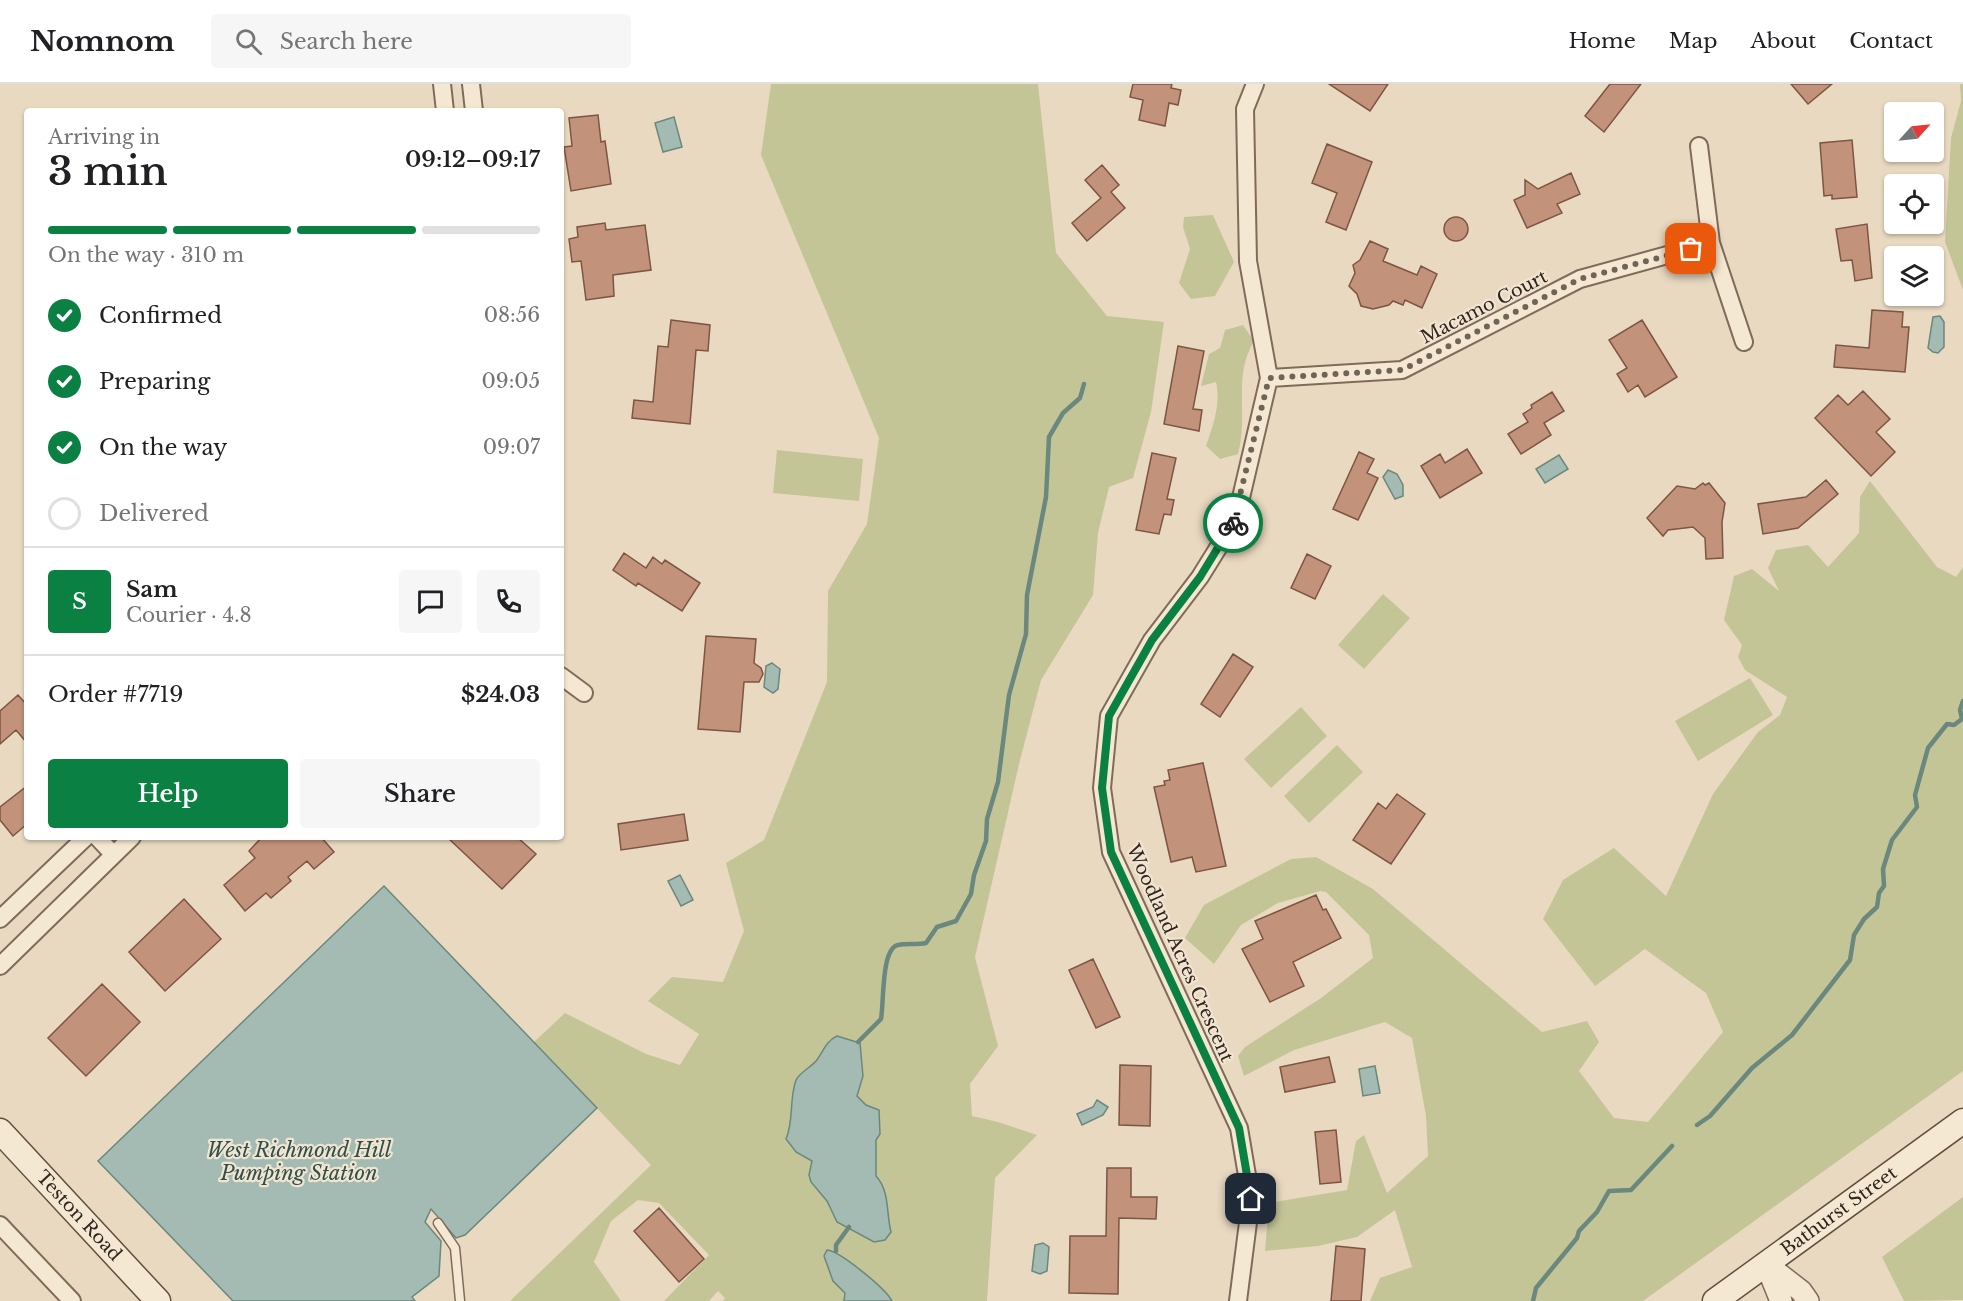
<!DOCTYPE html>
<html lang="en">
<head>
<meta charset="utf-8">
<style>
	:root { --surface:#fff; --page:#f6f6f6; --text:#202124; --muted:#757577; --line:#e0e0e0; --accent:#0b8043 }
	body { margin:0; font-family:"Libre Baskerville",serif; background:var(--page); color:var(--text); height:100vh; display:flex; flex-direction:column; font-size:22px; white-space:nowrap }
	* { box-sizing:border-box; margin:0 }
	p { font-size:20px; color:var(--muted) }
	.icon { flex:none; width:33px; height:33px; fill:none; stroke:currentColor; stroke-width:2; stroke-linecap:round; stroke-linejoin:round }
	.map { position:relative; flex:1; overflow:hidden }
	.panel { position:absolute; left:24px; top:24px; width:540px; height:732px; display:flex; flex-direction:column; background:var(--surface); border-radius:6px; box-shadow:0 2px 4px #0004 }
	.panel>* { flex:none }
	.needle { width:39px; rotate:63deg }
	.tools { position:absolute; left:1884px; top:18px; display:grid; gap:12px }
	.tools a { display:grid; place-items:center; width:60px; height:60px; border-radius:6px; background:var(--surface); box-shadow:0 2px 4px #0004; font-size:30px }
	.pin { position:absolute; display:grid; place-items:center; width:51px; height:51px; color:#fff; margin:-26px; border-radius:12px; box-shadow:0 3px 9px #0006 }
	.courier { position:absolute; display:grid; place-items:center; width:60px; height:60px; margin:-30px; border:4px solid #0b8043; border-radius:50%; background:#fff; color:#222; box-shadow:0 2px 8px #0007 }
	.summary em { font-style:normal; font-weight:600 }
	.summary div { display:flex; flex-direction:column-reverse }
	.summary { display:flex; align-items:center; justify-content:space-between; height:102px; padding:0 24px }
	h1 { font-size:39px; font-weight:600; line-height:45px }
	.bar { display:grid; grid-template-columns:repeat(4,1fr); gap:9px 6px; align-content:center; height:72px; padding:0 24px }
	.bar i { height:8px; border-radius:4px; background:var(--line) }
	.bar .current { background:var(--accent) }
	.bar p { grid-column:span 4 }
	.line { display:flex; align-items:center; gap:15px; padding:0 24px; border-top:2px solid var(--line) }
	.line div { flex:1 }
	.round { display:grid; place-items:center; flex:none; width:63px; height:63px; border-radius:6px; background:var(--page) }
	ol { padding:0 24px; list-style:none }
	li { display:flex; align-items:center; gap:18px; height:66px }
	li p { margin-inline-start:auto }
	li .icon { padding:6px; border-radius:50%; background:var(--accent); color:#fff; stroke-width:4 }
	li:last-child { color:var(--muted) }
	li i { width:33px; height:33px; border:3px solid var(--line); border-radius:50% }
	.cta { display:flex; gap:12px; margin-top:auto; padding:12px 24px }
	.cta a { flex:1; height:69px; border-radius:6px; background:var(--accent); color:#fff; font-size:24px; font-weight:600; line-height:69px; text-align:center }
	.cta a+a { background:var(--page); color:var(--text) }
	header { display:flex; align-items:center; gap:36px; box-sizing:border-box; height:84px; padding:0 30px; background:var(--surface); border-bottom:2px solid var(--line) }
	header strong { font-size:28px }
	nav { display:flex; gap:33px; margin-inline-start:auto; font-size:21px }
	.search { width:420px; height:54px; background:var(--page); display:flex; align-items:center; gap:15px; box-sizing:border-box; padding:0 21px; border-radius:6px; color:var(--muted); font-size:22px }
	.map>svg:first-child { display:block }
	.green { fill:#c4c596 }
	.water { fill:#a3bbb2; stroke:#6b887e; stroke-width:1.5 }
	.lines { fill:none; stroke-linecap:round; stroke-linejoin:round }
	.stream { stroke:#6b887e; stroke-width:4.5 }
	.building { fill:#c3927a; stroke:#7d5543; stroke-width:1.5 }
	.service-casing { stroke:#806b5a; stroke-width:11 }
	.minor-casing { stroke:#806b5a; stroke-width:20 }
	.tertiary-casing { stroke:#806b5a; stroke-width:24 }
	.secondary-casing { stroke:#624d3e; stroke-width:27 }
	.service { stroke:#f5e8d3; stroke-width:8 }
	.minor { stroke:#f5e8d3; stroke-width:16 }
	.tertiary { stroke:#f5e8d3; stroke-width:21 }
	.secondary { stroke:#f5e8d3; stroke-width:24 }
	.done { stroke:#716456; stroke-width:6; stroke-dasharray:0 10.8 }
	.route { stroke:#0b8043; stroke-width:8 }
	.labels { text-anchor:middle; stroke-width:4.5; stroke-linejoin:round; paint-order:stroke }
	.street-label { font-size:18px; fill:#31251d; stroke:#f1e4d0 }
	.water-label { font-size:20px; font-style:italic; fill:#2e504b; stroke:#f1e4d0 }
</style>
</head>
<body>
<header>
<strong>Nomnom</strong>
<div class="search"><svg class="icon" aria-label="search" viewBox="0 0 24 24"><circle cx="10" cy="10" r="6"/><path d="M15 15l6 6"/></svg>Search here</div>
<nav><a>Home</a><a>Map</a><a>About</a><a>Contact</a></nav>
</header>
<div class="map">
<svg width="1963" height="1217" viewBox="0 0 1963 1217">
	<rect width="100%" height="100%" fill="#e9d9c1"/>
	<!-- green -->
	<path class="green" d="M771 0H1038L1056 169 1107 232 1164 238 1151 328 1133 394 1109 403 1098 449 1093 511 1041 596 1019 680 975 873 998 962 970 1000 972 1032 998 1038 1037 1051 995 1094 987 1217H723L725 1214 718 1207 709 1217H664L709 1171 659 1119 638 1116 611 1137 594 1178 621 1217H510L651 1081 534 958 565 929 646 970 680 981 699 950 648 917 672 893 723 898 744 847 726 779 764 756 827 598 828 507 867 440 879 354 761 71Z
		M1960 0H1963V206L1945 158 1951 54 1961 17Z
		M1213 131 1234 178 1215 212 1191 215 1179 199 1190 165 1183 143 1184 133Z
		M1243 241 1254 257C1232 294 1249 329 1238 370L1220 375 1206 362C1213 341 1221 321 1216 298L1201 302 1209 270 1220 264 1225 246Z
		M777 366 863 375 859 417 773 409Z
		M1870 397 1937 483 1956 493 1963 483V987L1643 1217H1370L1380 1194 1412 1183 1395 1126 1357 1153 1318 1162 1265 1167 1269 1119 1347 1106 1356 1057 1364 1051 1387 1109 1428 1072 1426 1032 1412 954 1385 938 1294 966 1244 992 1238 972 1245 963 1321 914 1373 874 1369 851 1326 808 1320 807 1278 819 1241 841 1214 880 1185 854 1204 821 1291 775 1316 773 1373 805 1542 948 1587 937 1599 958 1579 987 1614 1034 1648 1038 1723 948 1706 909 1645 865 1595 902 1543 835 1563 796 1614 764 1666 812 1713 710 1758 648 1780 631 1787 613 1745 586 1738 573 1742 561 1724 536 1734 492 1752 485 1779 507 1768 484 1776 466 1808 461 1828 483 1859 449 1860 413Z
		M1383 510 1410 534 1364 585 1338 561Z
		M1750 594 1773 631 1698 677 1675 637Z
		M1301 623 1327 652 1271 704 1244 675Z
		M1337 661 1363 688 1309 739 1284 712Z
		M1963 1113V1216L1904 1217 1882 1173Z"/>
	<!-- water -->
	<path class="water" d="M674 33 682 63 663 68 655 39Z
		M1940 232 1944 238V263L1938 269 1933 268 1928 264 1933 233Z
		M1559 371 1568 385 1545 399 1536 385Z
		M1388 386 1397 390 1403 401V412L1395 415 1383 393Z
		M772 579 780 585 778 605 773 609 764 603 766 582Z
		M680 791 693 816 681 822 668 797Z
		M384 802 597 1024 465 1151 456 1154 431 1125 425 1138 441 1157 439 1192 412 1213 415 1217H233L98 1077Z
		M837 952 860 959 863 992 857 1012 866 1021 879 1026 880 1050 876 1056V1092C890 1107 886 1129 891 1148L885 1156 874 1158 837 1138 827 1117 811 1098 809 1091 812 1077 796 1068 786 1055C794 1037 789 1015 796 996 798 990 811 983 816 977 823 968 826 957 837 952Z
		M1375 982 1380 1009 1363 1012 1359 985Z
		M1097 1016 1108 1023 1103 1031 1082 1041 1077 1030 1093 1023Z
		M1043 1159 1049 1163 1047 1187 1040 1190 1032 1187 1035 1161Z
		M827 1166C840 1167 886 1205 892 1217H844L845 1209 833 1197 824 1172Z"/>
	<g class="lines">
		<!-- stream -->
		<path class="stream" d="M858 958 881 935C884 920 881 864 898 861 907 859 917 861 926 859L937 843 956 837 971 810 974 791 986 757 987 735 998 698 1009 611 1026 550 1027 511 1046 413 1049 353 1063 329 1080 314 1084 300
			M1697 1041 1710 1032 1752 984 1792 951 1850 876 1854 851 1864 835 1877 823 1879 809 1884 802 1883 785 1892 756 1917 723 1915 711 1928 664 1947 640 1954 641 1962 635 1960 626 1963 617
			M836 1167V1161L849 1143
			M1533 1217 1536 1204 1577 1154 1579 1147 1597 1128 1609 1107 1631 1106 1672 1062"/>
	</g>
	<!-- building -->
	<path class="building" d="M1133 0H1172L1171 4 1181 6 1178 21 1169 19 1165 42 1139 36 1143 16 1130 13Z
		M1329 0H1388L1370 27Z
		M1610 0H1641L1604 48 1585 32Z
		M1791 0H1832L1808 20Z
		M598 31 601 58 605 57 611 100 571 107 564 63 572 62 569 34Z
		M1852 56 1857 113 1832 115V111L1824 112 1820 59Z
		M1327 60 1372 78 1346 146 1326 138 1337 109 1312 99Z
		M1102 81 1119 101 1111 108 1125 124 1087 157 1072 139 1101 114 1085 96Z
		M1571 89 1580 110 1557 120 1562 129 1527 144 1514 116 1525 111V96L1538 105Z
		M1444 145a12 12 0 1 1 24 0a12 12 0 1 1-24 0Z
		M605 139 606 146 645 141 651 186 613 191 614 212 586 216 581 177 572 178 569 155 578 153 577 143Z
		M1867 140 1872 194 1855 197 1852 176 1841 177 1836 145Z
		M1370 157 1388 165 1383 177 1417 191 1421 182 1437 190 1422 224 1405 216 1403 221 1393 217 1389 221 1373 225 1361 222 1357 210 1349 202 1355 189 1353 181 1360 176Z
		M1872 226 1903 228 1902 243H1909L1905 288 1834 283 1836 261 1869 264Z
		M671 236 710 241 708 267 696 266 690 340 632 334 634 316 653 318 658 262 668 263Z
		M1642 236 1677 293 1645 313 1638 301 1628 308 1617 290 1627 284 1609 256Z
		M1178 262 1204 267 1193 325 1202 326 1199 347 1164 340Z
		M1863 307 1890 335 1876 348 1895 368 1871 392 1815 334 1838 311 1848 321Z
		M1552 308 1564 327 1544 339 1551 351 1521 370 1508 350 1528 338 1523 330 1532 324 1531 321Z
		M1467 365 1482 389 1440 414 1421 382 1440 370 1445 379Z
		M1359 368 1374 375 1367 389 1378 394 1358 436 1333 425Z
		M1152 369 1176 374 1167 415 1174 416 1171 431 1164 430 1159 450 1136 446Z
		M1826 396 1838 410 1798 444 1763 450 1758 420 1806 413Z
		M1703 399 1705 401 1709 399 1725 419 1722 438 1723 474 1706 475 1705 454 1693 443 1668 446 1663 452 1647 434 1677 402 1695 405Z
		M624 469 646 484 653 473 662 480 665 476 700 499 682 527 638 499 636 502 613 486Z
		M1307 470 1331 482 1315 515 1291 504Z
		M706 552 756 555 754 579 761 584 763 590 759 598H744L740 648 698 645Z
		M1233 570 1253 583 1220 633 1201 620Z
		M18 611 27 621V659L16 646 0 660V627Z
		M1203 679 1226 782 1196 788 1192 773 1171 778 1154 703 1165 701 1164 697 1170 696 1168 686Z
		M27 702V740L13 752 0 736V723Z
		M1397 710 1425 730 1391 780 1353 756 1378 719 1386 725Z
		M684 730 688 756 621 766 618 740Z
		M262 753H321L334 768 314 785 307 777 288 793 291 797 271 814 266 809 245 827 224 801 255 774 249 767Z
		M447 753H517L536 770 502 805Z
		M1316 811 1323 826 1326 825 1341 854 1293 878 1304 902 1270 918 1242 865 1263 855 1255 837Z
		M184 815 221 855 165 907 129 868Z
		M1093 875 1120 933 1096 944 1069 886Z
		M102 900 140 938 86 992 48 954Z
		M1329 973 1335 998 1285 1008 1280 983Z
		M1120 981 1151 982 1150 1042 1119 1041Z
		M1336 1046 1341 1098 1320 1100 1315 1048Z
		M1107 1084H1131V1113H1157L1156 1135 1119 1134 1118 1210 1069 1209 1070 1152H1106Z
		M659 1124 704 1175 679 1198 634 1147Z
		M1336 1162 1365 1165 1361 1217H1331Z"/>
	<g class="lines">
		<!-- service casing -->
		<g class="service-casing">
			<path id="service" d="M438 1139 455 1164 460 1217"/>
		</g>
		<!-- minor casing -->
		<g class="minor-casing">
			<path id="minor" d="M442 0 445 27
				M471 0 474 27
				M1699 62 1711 159
				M1269 294 1402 286 1580 195 1711 159 1744 258
				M561 592 584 609
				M97 753 113 770
				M0 835 86 753
				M0 882 132 753
				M0 1141 72 1217
				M1238 1217 1251 1115 1239 1044 1111 768 1102 704 1109 632 1152 556 1200 493 1236 435 1269 294 1248 177 1245 25 1255 0"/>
		</g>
		<!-- tertiary casing -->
		<g class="tertiary-casing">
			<path id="tertiary" d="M1766 1180 1801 1207 1808 1217
				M1766 1180 1781 1217"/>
		</g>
		<!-- secondary casing -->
		<g class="secondary-casing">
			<g id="secondary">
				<path id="s1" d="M0 1047 158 1217"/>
				<path id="s2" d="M1715 1217 1963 1037"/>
			</g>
		</g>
		<!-- service -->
		<use href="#service" class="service"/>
		<!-- minor -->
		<use href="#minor" class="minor"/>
		<!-- tertiary -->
		<use href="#tertiary" class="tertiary"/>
		<!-- secondary -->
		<use href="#secondary" class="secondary"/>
	</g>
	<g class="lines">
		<!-- done -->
		<path class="done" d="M1233 439 1269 294 1402 286 1580 195 1691 165"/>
		<!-- route -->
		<path class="route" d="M1233 439 1200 493 1152 556 1109 632 1102 704 1111 768 1239 1044 1251 1115"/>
	</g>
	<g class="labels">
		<!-- street labels -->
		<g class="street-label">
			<text transform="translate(1484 223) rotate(-27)" y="6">Macamo Court</text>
			<text transform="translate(1180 869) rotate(66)" y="6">Woodland Acres Crescent</text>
			<text dy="6" stroke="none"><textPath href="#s2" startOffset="153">Bathurst Street</textPath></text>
			<text dy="6" stroke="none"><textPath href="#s1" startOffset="116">Teston Road</textPath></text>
		</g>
		<!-- water labels -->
		<g class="water-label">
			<text x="299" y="1073">West Richmond Hill<tspan x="299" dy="23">Pumping Station</tspan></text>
		</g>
	</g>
</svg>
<div class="tools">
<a><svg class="needle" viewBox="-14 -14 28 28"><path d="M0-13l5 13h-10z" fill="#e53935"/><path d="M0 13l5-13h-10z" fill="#757577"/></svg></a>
<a><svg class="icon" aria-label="locate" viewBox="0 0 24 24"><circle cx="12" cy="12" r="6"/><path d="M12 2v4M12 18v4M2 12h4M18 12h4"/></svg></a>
<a><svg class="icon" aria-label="layers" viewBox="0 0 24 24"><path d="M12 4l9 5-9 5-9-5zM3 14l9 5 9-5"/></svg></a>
</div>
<div class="pin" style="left:1691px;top:165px;background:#ea580c"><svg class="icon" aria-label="bag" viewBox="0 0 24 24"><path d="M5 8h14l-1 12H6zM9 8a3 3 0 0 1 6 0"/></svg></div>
<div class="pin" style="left:1251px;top:1115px;background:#1f2937"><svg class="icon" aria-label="home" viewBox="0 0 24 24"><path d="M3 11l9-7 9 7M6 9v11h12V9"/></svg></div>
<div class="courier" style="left:1233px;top:439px"><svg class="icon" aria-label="bike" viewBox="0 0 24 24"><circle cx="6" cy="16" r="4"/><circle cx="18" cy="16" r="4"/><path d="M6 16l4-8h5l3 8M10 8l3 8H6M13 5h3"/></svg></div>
<section class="panel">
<div class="summary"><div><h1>3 min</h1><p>Arriving in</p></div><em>09:12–09:17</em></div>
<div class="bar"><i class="current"></i><i class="current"></i><i class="current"></i><i></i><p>On the way · 310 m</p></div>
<ol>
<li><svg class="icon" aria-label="check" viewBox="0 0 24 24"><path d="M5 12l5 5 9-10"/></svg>Confirmed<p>08:56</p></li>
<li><svg class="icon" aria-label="check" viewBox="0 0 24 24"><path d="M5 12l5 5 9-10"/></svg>Preparing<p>09:05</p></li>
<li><svg class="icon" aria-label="check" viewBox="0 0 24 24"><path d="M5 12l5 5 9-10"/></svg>On the way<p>09:07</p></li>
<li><i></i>Delivered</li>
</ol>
<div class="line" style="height:108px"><b class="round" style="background:var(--accent);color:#fff">S</b><div><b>Sam</b><p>Courier · 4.8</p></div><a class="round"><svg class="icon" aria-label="chat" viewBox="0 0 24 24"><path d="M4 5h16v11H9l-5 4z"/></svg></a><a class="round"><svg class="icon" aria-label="phone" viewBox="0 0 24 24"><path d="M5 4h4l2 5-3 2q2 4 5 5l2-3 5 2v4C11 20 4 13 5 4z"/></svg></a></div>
<div class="line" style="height:78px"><div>Order #7719</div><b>$24.03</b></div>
<div class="cta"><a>Help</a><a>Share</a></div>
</section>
</div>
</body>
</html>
